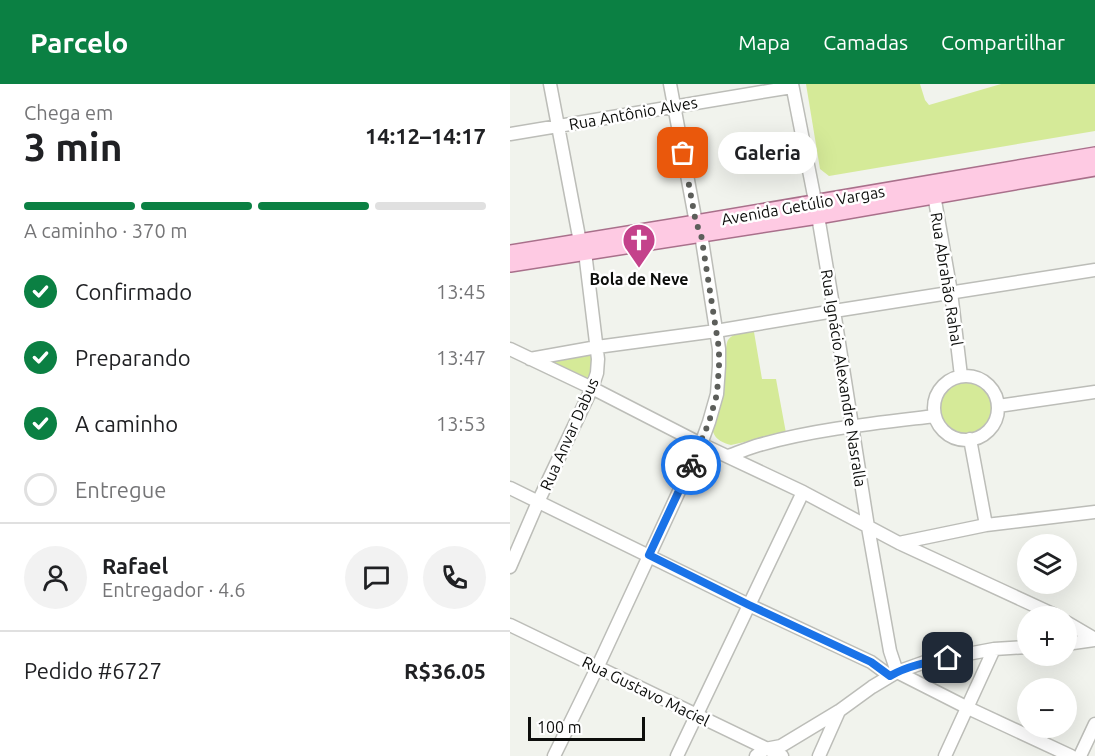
<!DOCTYPE html>
<html lang="pt">
<head>
<meta charset="utf-8">
<style>
	:root { --surface:#fff; --page:#f2f2f2; --text:#202124; --muted:#757577; --line:#e0e0e0; --accent:#0b8043 }
	body { margin:0; font-family:Ubuntu,sans-serif; background:var(--page); color:var(--text); height:100vh; display:flex; flex-direction:column; font-size:22px; white-space:nowrap }
	* { box-sizing:border-box; margin:0 }
	p { font-size:20px; color:var(--muted) }
	.icon { flex:none; width:33px; height:33px; fill:none; stroke:currentColor; stroke-width:2; stroke-linecap:round; stroke-linejoin:round }
	.map { position:relative; flex:1; overflow:hidden }
	.panel { display:flex; flex-direction:column; background:var(--surface); width:510px }
	.panel>* { flex:none }
	.controls { position:absolute; left:507px; top:450px; display:grid; gap:12px }
	.controls a { display:grid; place-items:center; width:60px; height:60px; border-radius:50%; background:var(--surface); box-shadow:0 6px 24px #0002; font-size:30px }
	.scale { position:absolute; left:18px; bottom:15px; width:117px; box-sizing:border-box; padding-left:6px; border:3px solid #0c0d0b; border-top:0; font-size:16px; line-height:21px; white-space:nowrap; color:#0c0d0b; -webkit-text-stroke:4px #fff; paint-order:stroke }
	.pin { position:absolute; display:grid; place-items:center; width:51px; height:51px; color:#fff; margin:-26px; border-radius:12px; box-shadow:0 3px 9px #0006 }
	.courier { position:absolute; display:grid; place-items:center; width:60px; height:60px; margin:-30px; border:4px solid #1a73e8; border-radius:50%; background:#fff; color:#222; box-shadow:0 2px 8px #0007 }
	.bubble { position:absolute; height:42px; border-radius:21px; background:var(--surface); box-shadow:0 6px 24px #0002; font-size:20px; font-weight:600; line-height:42px; text-align:center }
	.head em { font-style:normal; font-weight:600 }
	.head div { display:flex; flex-direction:column-reverse }
	.head { display:flex; align-items:center; justify-content:space-between; height:102px; padding:0 24px }
	h1 { font-size:39px; font-weight:600; line-height:45px }
	.bar { display:grid; grid-template-columns:repeat(4,1fr); gap:9px 6px; align-content:center; height:72px; padding:0 24px }
	.bar i { height:8px; border-radius:4px; background:var(--line) }
	.bar .current { background:var(--accent) }
	.bar p { grid-column:span 4 }
	.line { display:flex; align-items:center; gap:15px; padding:0 24px; border-top:2px solid var(--line) }
	.line div { flex:1 }
	.round { display:grid; place-items:center; flex:none; width:63px; height:63px; border-radius:32px; background:var(--page) }
	ol { padding:0 24px; list-style:none }
	li { display:flex; align-items:center; gap:18px; height:66px }
	li p { margin-inline-start:auto }
	li .icon { padding:6px; border-radius:50%; background:var(--accent); color:#fff; stroke-width:4 }
	li:last-child { color:var(--muted) }
	li i { width:33px; height:33px; border:3px solid var(--line); border-radius:50% }
	header { display:flex; align-items:center; gap:36px; box-sizing:border-box; height:84px; padding:0 30px; background:var(--accent); color:#fff }
	header strong { font-size:28px }
	nav { display:flex; gap:33px; margin-inline-start:auto; font-size:21px }
	main { display:flex; flex:1; min-height:0 }
	.map>svg:first-child { display:block }
	.green { fill:#d5ea98 }
	.lines { fill:none; stroke-linecap:round; stroke-linejoin:round }
	.minor-casing { stroke:#bcbdb8; stroke-width:15 }
	.major-casing { stroke:#a9708b; stroke-width:18 }
	.minor { stroke:#fff; stroke-width:12 }
	.major { stroke:#fecae3; stroke-width:15 }
	.done { stroke:#5c5e5a; stroke-width:6; stroke-dasharray:0 10.8 }
	.route { stroke:#1a73e8; stroke-width:8 }
	.labels { text-anchor:middle; stroke-width:5; stroke-linejoin:round; paint-order:stroke }
	.street-label { font-size:16px; fill:#0c0d0b; stroke:#fff }
	.poi-label { font-size:16px; font-weight:bold; fill:#0c0d0b; stroke:#fff }
</style>
</head>
<body>
<header>
<strong>Parcelo</strong>
<nav><a>Mapa</a><a>Camadas</a><a>Compartilhar</a></nav>
</header>
<main>
<section class="panel">
<div class="head"><div><h1>3 min</h1><p>Chega em</p></div><em>14:12–14:17</em></div>
<div class="bar"><i class="current"></i><i class="current"></i><i class="current"></i><i></i><p>A caminho · 370 m</p></div>
<ol>
<li><svg class="icon" aria-label="check" viewBox="0 0 24 24"><path d="M5 12l5 5 9-10"/></svg>Confirmado<p>13:45</p></li>
<li><svg class="icon" aria-label="check" viewBox="0 0 24 24"><path d="M5 12l5 5 9-10"/></svg>Preparando<p>13:47</p></li>
<li><svg class="icon" aria-label="check" viewBox="0 0 24 24"><path d="M5 12l5 5 9-10"/></svg>A caminho<p>13:53</p></li>
<li><i></i>Entregue</li>
</ol>
<div class="line" style="height:108px"><a class="round"><svg class="icon" aria-label="person" viewBox="0 0 24 24"><circle cx="12" cy="8" r="4"/><path d="M4 21q1-7 8-7t8 7"/></svg></a><div><b>Rafael</b><p>Entregador · 4.6</p></div><a class="round"><svg class="icon" aria-label="chat" viewBox="0 0 24 24"><path d="M4 5h16v11H9l-5 4z"/></svg></a><a class="round"><svg class="icon" aria-label="phone" viewBox="0 0 24 24"><path d="M5 4h4l2 5-3 2q2 4 5 5l2-3 5 2v4C11 20 4 13 5 4z"/></svg></a></div>
<div class="line" style="height:78px"><div>Pedido #6727</div><b>R$36.05</b></div>
</section>
<div class="map">
<svg width="585" height="672" viewBox="0 0 585 672">
	<rect width="100%" height="100%" fill="#f1f3ed"/>
	<!-- green -->
	<path class="green" d="M296 0H410L415 16 419 21 491 0H585V47L319 92 310 85Z
		M244 248 252 295H266L276 349 221 361C213 359 206 356 203 348 200 337 213 319 214 307 216 297 214 262 218 256 223 248 235 249 244 248Z
		M82 268V282L78 298 32 276Z
		M430 324a27 27 0 1 1 54 0a27 27 0 1 1-54 0Z"/>
	<g class="lines">
		<!-- minor casing -->
		<g class="minor-casing">
			<path id="minor" d="M282 0 308 132 324 227 358 443 380 567 387 588 458 624 561 672
				M0 50 282 3
				M423 105 441 208 451 292
				M0 265 82 304 191 360 293 408 389 459 547 532
				M20 275 87 263 206 247 324 227 585 186
				M424 324a32 32 0 1 1 64 0a32 32 0 1 1-64 0Z
				M488 322 585 308
				M460 355 476 441
				M218 372C228 369 238 364 249 361 306 345 367 339 425 332
				M0 404 239 521 361 578 380 592
				M389 459 476 441 585 428
				M0 483 28 418 82 304 87 289 88 275 75 168 70 158 40 0
				M556 538 585 555
				M0 541 272 672
				M556 560 585 556
				M44 672 87 584 191 360 199 338 207 310 209 282V265L191 150 186 139 160 0
				M167 672 293 408
				M246 672 255 665 271 662 329 627 362 603 387 588 415 578 484 565 518 563
				M309 672 329 627
				M435 672 484 565
				M570 672 585 640"/>
		</g>
		<!-- major casing -->
		<g class="major-casing">
			<path id="major" d="M0 169 186 139 585 71
				M0 180 308 132 585 84"/>
		</g>
		<!-- minor -->
		<use href="#minor" class="minor"/>
		<!-- major -->
		<use href="#major" class="major"/>
	</g>
	<g class="lines">
		<!-- done -->
		<path class="done" d="M173 69 186 139 191 150 209 265V282L207 310 199 338 181 381"/>
		<!-- route -->
		<path class="route" d="M181 381 139 471 239 521 361 578 380 592C397 582 418 578 438 574"/>
	</g>
	<!-- icons -->
	<defs>
		<g id="church-pin" transform="scale(1.725)"><path d="M0 17L-7.5 6A9.5 9.5 0 1 1 7.5 6Z" fill="#c4428b" stroke="#fff"/><path d="M-1.2-6h2.4v3.5h3.3v2.4h-3.3V6h-2.4V-.1h-3.3v-2.4h3.3Z" fill="#fff"/></g>
	</defs>
	<g fill-rule="evenodd">
		<use href="#church-pin" x="129" y="156"/>
	</g>
	<g class="labels">
		<!-- street labels -->
		<g class="street-label">
			<text transform="translate(123 29) rotate(-10)" y="6">Rua Antônio Alves</text>
			<text transform="translate(293 121) rotate(-10)" y="6">Avenida Getúlio Vargas</text>
			<text transform="translate(437 195) rotate(81)" y="6">Rua Abrahão Rahal</text>
			<text transform="translate(334 294) rotate(81)" y="6">Rua Ignácio Alexandre Nasralla</text>
			<text transform="translate(59 350) rotate(-66)" y="6">Rua Anvar Dabus</text>
			<text transform="translate(136 607) rotate(26)" y="6">Rua Gustavo Maciel</text>
		</g>
		<!-- poi labels -->
		<g class="poi-label">
			<text x="129" y="201">Bola de Neve</text>
		</g>
	</g>
</svg>
<div class="controls">
<a><svg class="icon" aria-label="layers" viewBox="0 0 24 24"><path d="M12 4l9 5-9 5-9-5zM3 14l9 5 9-5"/></svg></a>
<a>+</a>
<a>−</a>
</div>
<div class="scale">100 m</div>
<div class="pin" style="left:173px;top:69px;background:#ea580c"><svg class="icon" aria-label="bag" viewBox="0 0 24 24"><path d="M5 8h14l-1 12H6zM9 8a3 3 0 0 1 6 0"/></svg></div>
<div class="pin" style="left:438px;top:574px;background:#1f2937"><svg class="icon" aria-label="home" viewBox="0 0 24 24"><path d="M3 11l9-7 9 7M6 9v11h12V9"/></svg></div>
<div class="courier" style="left:181px;top:381px"><svg class="icon" aria-label="bike" viewBox="0 0 24 24"><circle cx="6" cy="16" r="4"/><circle cx="18" cy="16" r="4"/><path d="M6 16l4-8h5l3 8M10 8l3 8H6M13 5h3"/></svg></div>
<div class="bubble" style="left:208px;top:48px;width:99px">Galeria</div>
</div>
</main>
</body>
</html>
